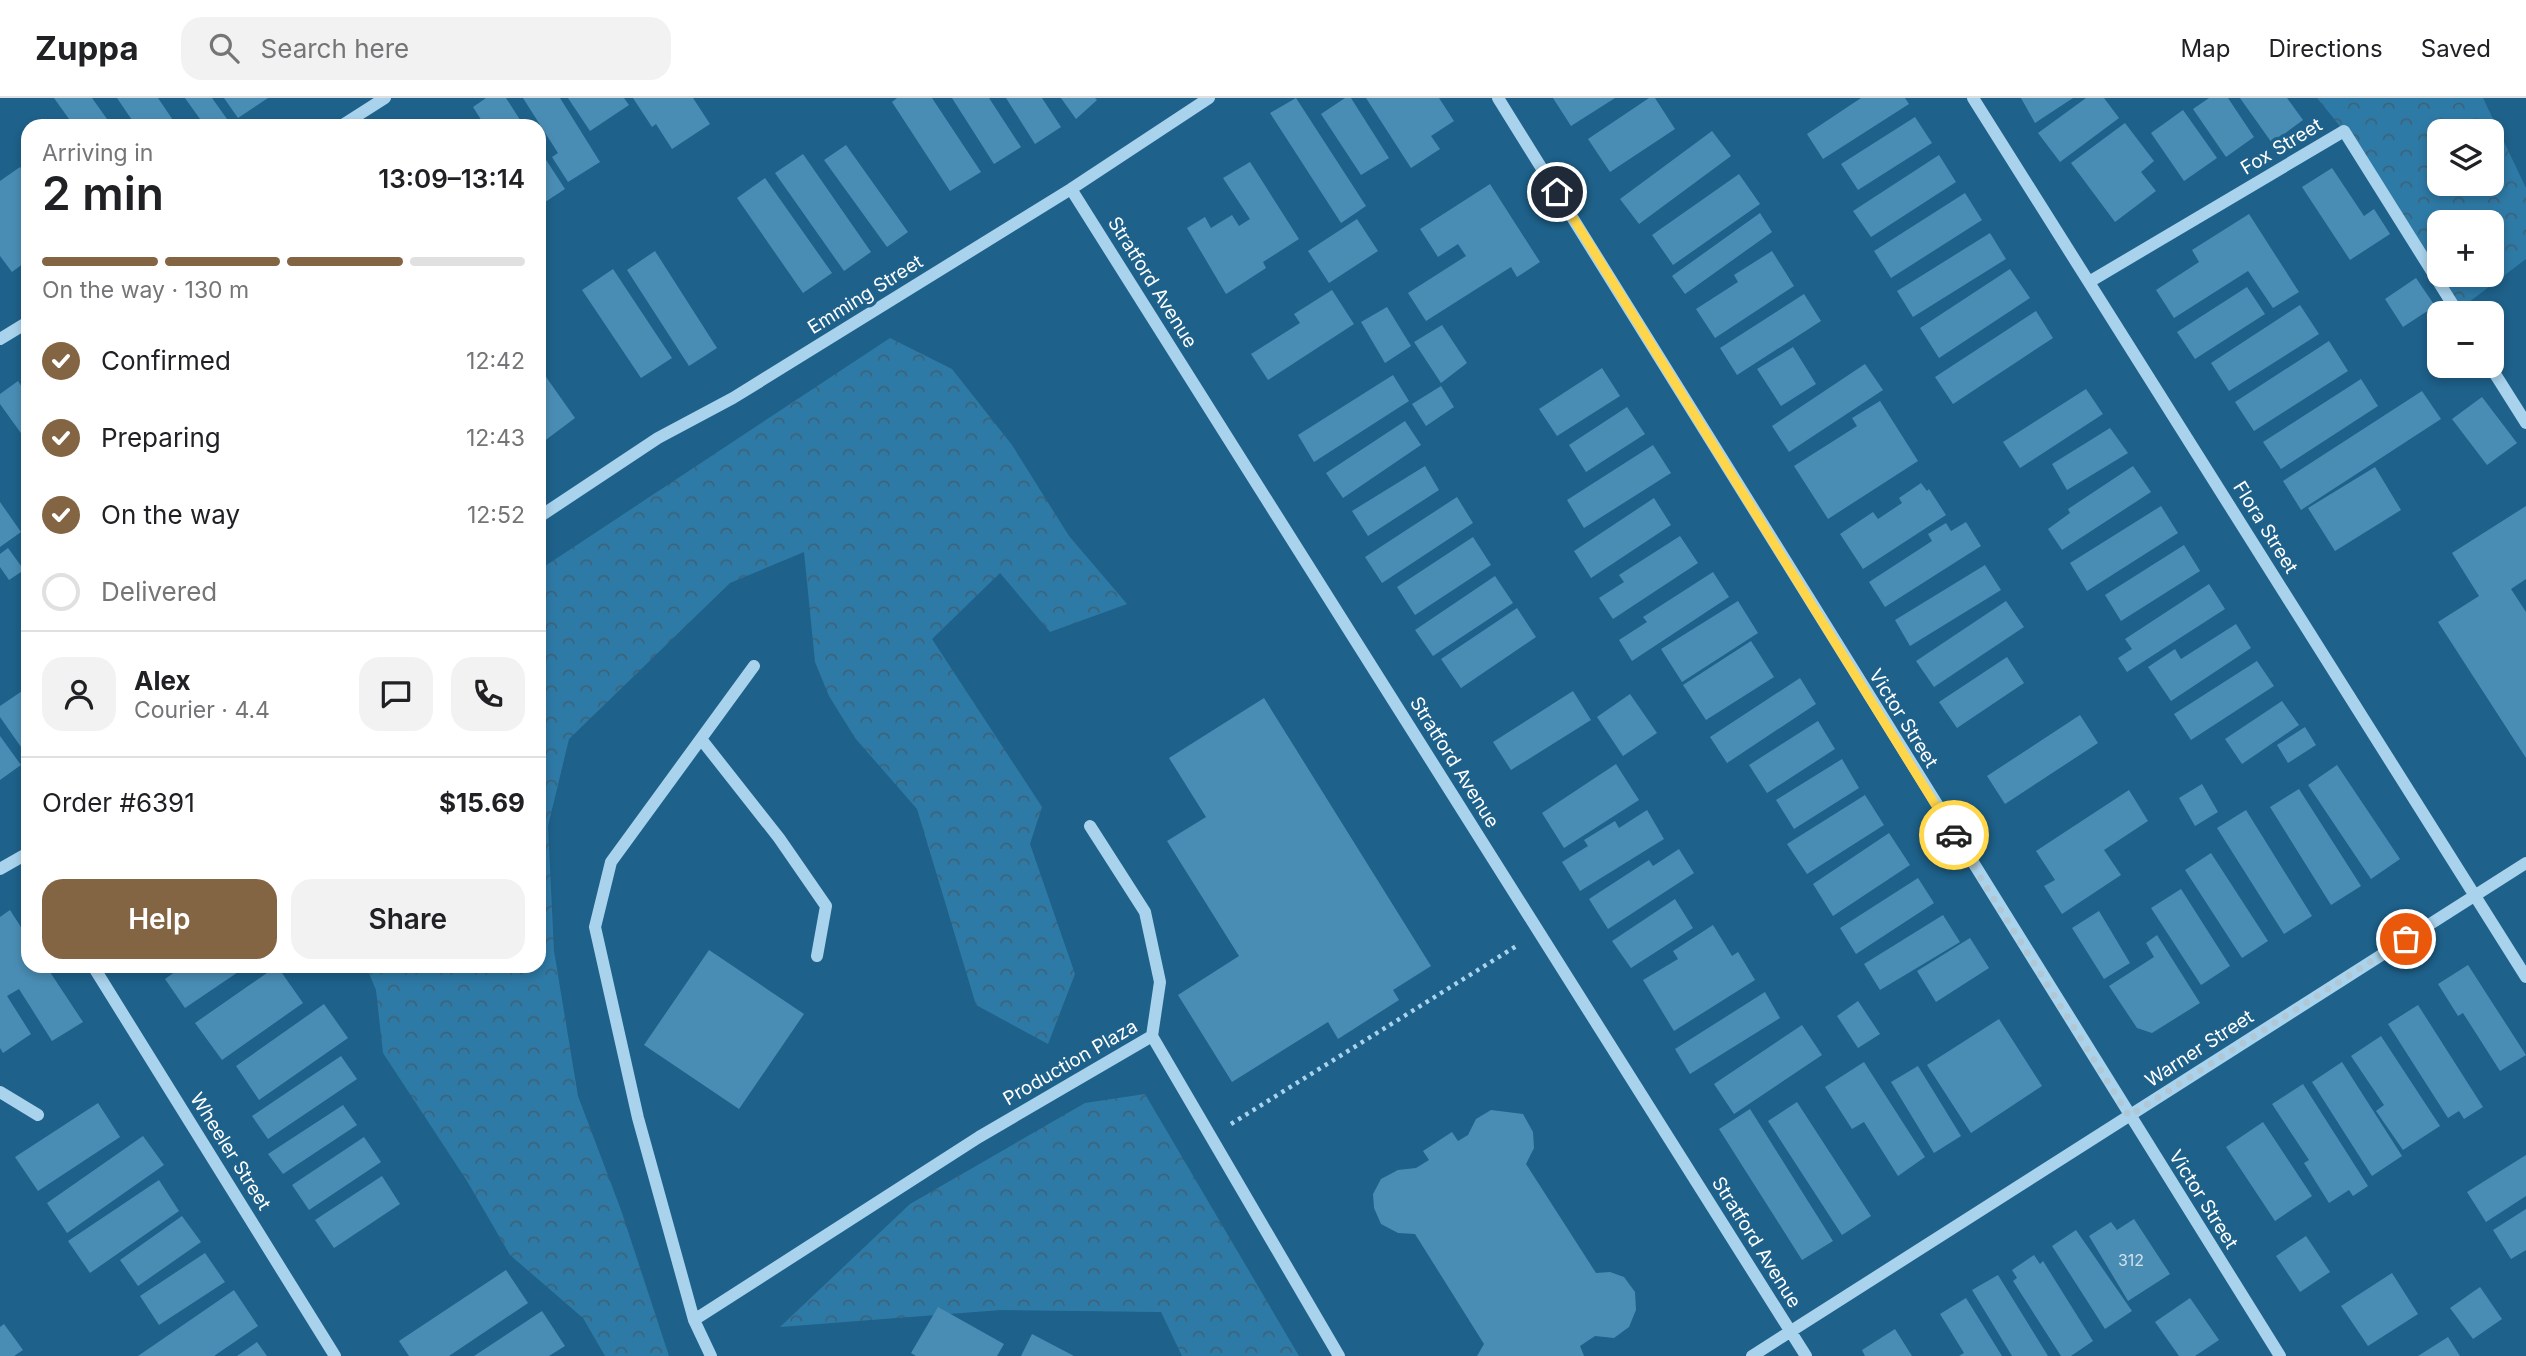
<!DOCTYPE html>
<html lang="en">
<head>
<meta charset="utf-8">
<style>
	:root { --surface:#fff; --page:#f2f2f2; --text:#202124; --muted:#757577; --line:#e0e0e0; --accent:#836443 }
	body { margin:0; font-family:Inter,sans-serif; background:var(--page); color:var(--text); height:100vh; display:flex; flex-direction:column; font-size:26px; white-space:nowrap }
	* { box-sizing:border-box; margin:0 }
	p { font-size:23px; color:var(--muted) }
	.icon { flex:none; width:38px; height:38px; fill:none; stroke:currentColor; stroke-width:2; stroke-linecap:round; stroke-linejoin:round }
	.map { position:relative; flex:1; overflow:hidden }
	.sheet { position:absolute; left:21px; top:21px; width:525px; height:854px; display:flex; flex-direction:column; background:var(--surface); border-radius:21px; box-shadow:0 4px 10px #0003 }
	.sheet>* { flex:none }
	.controls { position:absolute; left:2427px; top:21px; display:grid; gap:14px }
	.controls a { display:grid; place-items:center; width:77px; height:77px; border-radius:14px; background:var(--surface); box-shadow:0 4px 10px #0003; font-size:35px }
	.pin { position:absolute; display:grid; place-items:center; width:60px; height:60px; color:#fff; margin:-30px; border:4px solid #fff; border-radius:50%; box-shadow:0 2px 7px #0007 }
	.courier { position:absolute; display:grid; place-items:center; width:70px; height:70px; margin:-35px; border:5px solid #ffd54a; border-radius:50%; background:#fff; color:#222; box-shadow:0 2px 9px #0007 }
	.summary em { font-style:normal; font-weight:600 }
	.summary div { display:flex; flex-direction:column-reverse }
	.summary { display:flex; align-items:center; justify-content:space-between; height:119px; padding:0 21px }
	h1 { font-size:46px; font-weight:600; line-height:52px }
	.bar { display:grid; grid-template-columns:repeat(4,1fr); gap:10px 7px; align-content:center; height:84px; padding:0 21px }
	.bar i { height:9px; border-radius:5px; background:var(--line) }
	.bar .current { background:var(--accent) }
	.bar p { grid-column:span 4 }
	.line { display:flex; align-items:center; gap:18px; padding:0 21px; border-top:2px solid var(--line) }
	.line div { flex:1 }
	.round { display:grid; place-items:center; flex:none; width:74px; height:74px; border-radius:21px; background:var(--page) }
	ol { padding:0 21px; list-style:none }
	li { display:flex; align-items:center; gap:21px; height:77px }
	li p { margin-inline-start:auto }
	li .icon { padding:7px; border-radius:50%; background:var(--accent); color:#fff; stroke-width:4 }
	li:last-child { color:var(--muted) }
	li i { width:38px; height:38px; border:4px solid var(--line); border-radius:50% }
	.primary-button { display:flex; gap:14px; margin-top:auto; padding:14px 21px }
	.primary-button a { flex:1; height:80px; border-radius:21px; background:var(--accent); color:#fff; font-size:28px; font-weight:600; line-height:80px; text-align:center }
	.primary-button a+a { background:var(--page); color:var(--text) }
	header { display:flex; align-items:center; gap:42px; box-sizing:border-box; height:98px; padding:0 35px; background:var(--surface); border-bottom:2px solid var(--line) }
	header strong { font-size:33px }
	nav { display:flex; gap:38px; margin-inline-start:auto; font-size:24px }
	.search { width:490px; height:63px; background:var(--page); display:flex; align-items:center; gap:18px; box-sizing:border-box; padding:0 24px; border-radius:21px; color:var(--muted); font-size:26px }
	.map>svg:first-child { display:block }
	.forest { fill:url(#forest-crowns); fill-rule:evenodd }
	.building { fill:#4a8db4 }
	.lines { fill:none; stroke-linecap:round; stroke-linejoin:round }
	.path { stroke:#a9d3ec; stroke-width:4.5; stroke-dasharray:3.5 5; stroke-linecap:butt }
	.minor { stroke:#a9d3ec; stroke-width:12 }
	.done { stroke:#b0c8d6; stroke-width:7; stroke-dasharray:0 12.6 }
	.route { stroke:#ffd54a; stroke-width:9 }
	.labels { text-anchor:middle; stroke-width:7; stroke-linejoin:round; paint-order:stroke }
	.number-label { font-size:16px; fill:#d2e2ec }
	.street-label { font-size:19px; fill:#fff; stroke:#1e618a }
</style>
</head>
<body>
<header>
<strong>Zuppa</strong>
<div class="search"><svg class="icon" aria-label="search" viewBox="0 0 24 24"><circle cx="10" cy="10" r="6"/><path d="M15 15l6 6"/></svg>Search here</div>
<nav><a>Map</a><a>Directions</a><a>Saved</a></nav>
</header>
<div class="map">
<svg width="2526" height="1258" viewBox="0 0 2526 1258">
	<defs>
		<pattern id="forest-crowns" width="20" height="18" patternUnits="userSpaceOnUse" patternTransform="scale(1.75)"><rect width="20" height="18" fill="#2e7aa6"/><path d="M2 6a3 3 0 1 1 6 0M12 15a3 3 0 1 1 6 0" fill="none" stroke="#3d6379"/></pattern>
	</defs>
	<rect width="100%" height="100%" fill="#1e618a"/>
	<!-- forest -->
	<path class="forest" d="M2317 0H2483L2526 90V161L2457 213 2344 33ZM2440 33H2492V86H2440ZM2440 124H2492V177H2440Z
		M890 240 952 271 1012 347 1069 438 1127 506 1050 534 1000 475 932 541 1042 709 1030 746 1075 876 1048 946 976 907 917 711 855 640 829 598 815 564 804 454 730 485 569 641 548 728 554 853 578 998 621 1112 669 1258H605L583 1220 510 1157 467 1083 383 955 376 892 366 868H539V472Z
		M1145 996 1299 1258H1182L1161 1214 1001 1212 780 1229 910 1106 1085 1005Z"/>
	<!-- building -->
	<path class="building" d="M54 0H92L112 28H74Z
		M117 0H158L177 28H136Z
		M185 0H212L232 28H205Z
		M224 0H268L238 20Z
		M486 0H506L524 28H485L473 9Z
		M523 0H560L600 64 568 84 552 59 558 55Z
		M568 0H624L629 7 590 33Z
		M633 0H693L710 26 672 51 656 26 652 29Z
		M897 0H932L981 74 950 93 892 4Z
		M952 0H989L1021 49 994 66Z
		M1006 0H1042L1061 29 1035 46Z
		M1061 0H1095L1097 2 1076 21Z
		M1296 0 1366 108 1341 125 1270 15Z
		M1345 0H1351L1389 60 1361 77 1321 16Z
		M1366 0H1439L1454 23 1431 38 1440 51 1411 70Z
		M1553 0H1615L1571 28Z
		M1649 0H1655L1675 31 1610 74 1588 41Z
		M1861 0H1905L1909 6 1823 61 1807 36Z
		M2021 0H2073L2035 25Z
		M2086 0H2104L2119 20 2060 64 2038 35Z
		M2209 0H2228L2254 39 2226 59 2193 11Z
		M2240 0H2287L2303 22 2272 45Z
		M2183 12 2217 60 2184 83 2151 35Z
		M1915 19 1932 45 1858 92 1841 66Z
		M2125 25 2154 63 2141 74 2156 93 2115 124 2071 65Z
		M1712 33 1731 58 1639 126 1620 101Z
		M846 47 908 134 887 149 824 62Z
		M539 51 565 91 539 108Z
		M803 56 871 154 844 173 775 75Z
		M1939 57 1956 84 1871 139 1853 113Z
		M1250 64 1299 141 1263 164 1266 170 1226 196 1187 130 1205 119 1211 130 1232 117 1239 128 1250 121 1223 80Z
		M20 69 28 80V162L12 174 0 158V83Z
		M2332 70 2364 118 2374 111 2390 136 2350 162 2302 89Z
		M1739 76 1760 106 1673 167 1652 137Z
		M765 80 832 175 803 195 737 100Z
		M1490 86 1540 164 1517 179 1511 169 1426 223 1408 195 1466 158 1458 146 1438 159 1420 131Z
		M1965 95 1982 122 1891 180 1874 153Z
		M1760 115 1772 134 1685 196 1672 178Z
		M2249 116 2299 194 2273 210 2248 173 2174 220 2156 192 2199 164 2192 152Z
		M1357 121 1378 153 1329 185 1308 153Z
		M1990 135 2006 161 1913 219 1897 193Z
		M655 153 717 250 689 268 627 172Z
		M1772 153 1794 188 1715 240 1696 211 1738 184 1734 177Z
		M613 171 672 260 641 280 582 192Z
		M2010 171 2030 200 1939 260 1920 230Z
		M2416 180 2435 208 2403 229 2385 201Z
		M2247 189 2265 216 2195 261 2177 234Z
		M1332 192 1354 226 1268 282 1251 256 1300 225 1294 216Z
		M1804 196 1821 223 1737 277 1720 250Z
		M2300 207 2319 236 2229 293 2211 265Z
		M1387 209 1411 248 1385 265 1361 224Z
		M2036 213 2053 240 1953 306 1935 279Z
		M1442 227 1467 265 1441 285 1414 244Z
		M2329 243 2348 273 2254 333 2235 304Z
		M1793 249 1816 286 1781 308 1757 271Z
		M1865 266 1883 292 1789 354 1772 328Z
		M539 269 575 320 539 347Z
		M1602 270 1620 298 1557 338 1539 311Z
		M1393 277 1409 303 1314 364 1298 337Z
		M2361 281 2378 308 2281 371 2263 344Z
		M18 283 28 298V345L0 306V296Z
		M1441 288 1454 309 1426 328 1412 306Z
		M2086 291 2103 316 2020 370 2003 344Z
		M2422 293 2441 321 2301 412 2283 383Z
		M2482 299 2517 345 2487 367 2452 321Z
		M1880 303 1918 363 1828 421 1794 368 1857 328 1852 320Z
		M1627 309 1645 336 1586 374 1569 347Z
		M1405 323 1421 347 1343 400 1326 375Z
		M2110 330 2128 355 2067 392 2052 366Z
		M1653 347 1671 375 1584 430 1567 402Z
		M1425 368 1439 392 1368 438 1352 413Z
		M2133 368 2151 394 2062 452 2048 431 2070 415 2068 411Z
		M2375 369 2401 412 2335 453 2308 410Z
		M1921 385 1927 393 1929 391 1946 417 1863 471 1840 436 1873 414 1878 421 1902 405 1899 400Z
		M1457 399 1473 425 1382 485 1365 459Z
		M1654 400 1671 427 1591 480 1574 453Z
		M0 404 21 434 0 449Z
		M2161 408 2178 435 2087 493 2070 465Z
		M2526 408V481L2511 491 2526 514V660L2438 524 2479 498 2452 455Z
		M1966 424 1981 448 1885 509 1869 484 1932 443 1928 436 1946 425 1951 433Z
		M1680 438 1698 465 1613 521 1599 500 1624 484 1619 477Z
		M1473 439 1491 467 1415 517 1397 489Z
		M2184 447 2200 473 2121 523 2105 497Z
		M8 450 24 472 9 482 0 469V456Z
		M1985 467 2001 492 1910 548 1895 522Z
		M1713 474 1729 499 1632 563 1619 542 1647 524 1643 519Z
		M1495 478 1513 505 1433 558 1415 532Z
		M2209 486 2225 511 2127 574 2118 560 2132 551 2125 541Z
		M1738 503 1758 535 1682 584 1661 551Z
		M2006 503 2024 529 1934 589 1916 563Z
		M1517 510 1536 539 1461 590 1441 561Z
		M2236 526 2251 550 2171 603 2148 569 2175 551 2181 561Z
		M1751 543 1774 579 1706 622 1683 587Z
		M2007 559 2024 585 1957 630 1939 604Z
		M2257 563 2274 588 2191 642 2174 616Z
		M1800 580 1816 606 1727 665 1710 639Z
		M28 589V659L0 619V608Z
		M1573 593 1591 622 1511 672 1493 644Z
		M1630 596 1657 635 1623 658 1597 619Z
		M1264 600 1431 868 1393 892 1399 902 1338 941 1328 924 1232 984 1178 897 1239 858 1167 743 1206 719 1169 660Z
		M2282 603 2299 627 2242 666 2225 641Z
		M2080 617 2098 645 2005 706 1987 678Z
		M1818 623 1835 651 1767 695 1749 667Z
		M2305 629 2316 647 2288 665 2277 647Z
		M0 638 21 667 0 682Z
		M1842 661 1859 690 1794 731 1776 702Z
		M1616 666 1639 702 1564 750 1542 715Z
		M2337 667 2400 761 2371 781 2308 687Z
		M2202 686 2218 714 2195 728 2179 700Z
		M2299 691 2361 788 2331 807 2270 709Z
		M2129 692 2148 723 2104 752 2121 777 2062 816 2044 788 2055 782 2036 753Z
		M1865 697 1884 727 1807 776 1787 746Z
		M1647 712 1664 741 1580 793 1562 764 1588 748 1584 742 1615 723 1619 730Z
		M2246 712 2312 818 2284 836 2217 730Z
		M1889 735 1910 767 1833 818 1813 786Z
		M1679 751 1694 775 1608 831 1589 801 1649 762 1653 768Z
		M2211 755 2268 843 2242 860 2185 772Z
		M1918 780 1934 805 1856 856 1840 830Z
		M2181 791 2230 868 2201 887 2151 810Z
		M1675 801 1693 830 1631 870 1612 843Z
		M10 812 28 840V868H46L83 924 52 943 19 891 7 898 31 936 3 955 0 950V819Z
		M2099 813 2130 865 2104 881 2072 830Z
		M1943 817 1960 844 1880 892 1864 866Z
		M1713 827 1732 858 1738 854 1755 882 1674 933 1643 882 1678 861 1673 853Z
		M2157 837 2200 905 2152 935 2137 930 2109 888 2154 859 2146 845Z
		M1970 840 1989 870 1936 904 1917 873Z
		M709 852 804 916 739 1011 644 947Z
		M2468 867 2526 957 2500 973 2463 915 2458 918 2438 886Z
		M183 868H247L185 910 165 881Z
		M277 868 303 905 222 962 195 925Z
		M1765 894 1780 920 1690 976 1675 951Z
		M1858 903 1880 936 1858 950 1837 918Z
		M324 906 348 940 259 1002 236 968Z
		M2418 907 2483 1009 2464 1021 2459 1013 2448 1020 2388 926Z
		M1999 921 2042 988 1971 1035 1927 967Z
		M1802 927 1822 957 1734 1016 1714 986Z
		M2381 938 2440 1028 2403 1052 2376 1013 2384 1007 2351 958Z
		M341 958 357 981 268 1041 252 1018Z
		M1864 964 1925 1059 1898 1078 1864 1024 1852 1031 1825 989Z
		M2342 964 2402 1058 2372 1078 2312 984Z
		M1918 968 1961 1038 1934 1055 1891 984Z
		M2303 986 2368 1088 2353 1098 2349 1092 2329 1105 2304 1065 2309 1062 2272 1006Z
		M1797 1004 1871 1118 1842 1137 1768 1023Z
		M98 1005 120 1039 38 1093 15 1059Z
		M343 1007 357 1027 283 1076 268 1056Z
		M1750 1011 1833 1143 1802 1162 1719 1031Z
		M1491 1012 1523 1016 1533 1034 1534 1050 1526 1066 1596 1175 1610 1174 1624 1179 1635 1194 1636 1212 1629 1229 1614 1240 1595 1238 1580 1248 1584 1258H1477L1484 1246 1415 1136 1398 1135 1381 1126 1374 1110 1373 1096 1381 1081 1398 1072 1416 1070 1429 1062 1423 1053 1452 1034 1458 1043 1468 1037 1476 1021Z
		M2263 1024 2312 1098 2275 1123 2226 1049Z
		M143 1038 164 1067 67 1135 47 1105Z
		M364 1039 381 1064 309 1112 292 1087Z
		M2526 1057V1098L2486 1124 2467 1094Z
		M382 1078 400 1106 334 1150 315 1122Z
		M159 1082 179 1113 90 1175 68 1143Z
		M2526 1111V1152L2511 1161 2493 1132Z
		M182 1118 201 1144 138 1188 120 1162Z
		M2134 1121 2170 1176 2128 1203 2089 1138 2111 1124 2117 1132Z
		M2076 1132 2132 1213 2105 1231 2052 1148Z
		M2306 1138 2330 1174 2300 1194 2276 1158Z
		M205 1155 225 1184 159 1227 140 1198Z
		M2034 1157 2040 1166 2043 1163 2093 1243 2071 1258H2061L2013 1183 2017 1180 2012 1172Z
		M506 1172 528 1205 449 1258H409L399 1243Z
		M2392 1175 2418 1216 2368 1248 2341 1208Z
		M1998 1177 2048 1258H2012L1972 1192Z
		M2480 1189 2502 1221 2473 1241 2450 1210Z
		M234 1192 258 1228 214 1258H138Z
		M1966 1200 2002 1258H1959L1964 1255 1940 1216Z
		M2190 1200 2219 1242 2195 1258H2179L2155 1224Z
		M938 1209 1004 1246 997 1258H916L911 1255Z
		M542 1213 565 1248 549 1258H474Z
		M4 1226 23 1252 14 1258H0V1229Z
		M1895 1231 1912 1258H1865L1862 1252Z
		M1032 1236 1074 1258H1021Z
		M2448 1239 2460 1258H2418Z
		M257 1244 267 1258H237Z"/>
	<g class="lines">
		<!-- path -->
		<path class="path" d="M1231 1026 1518 847"/>
		<!-- minor -->
		<path class="minor" d="M1498 0 2280 1258
			M1973 0 2526 879
			M341 28 385 0
			M1071 91 1806 1258
			M2089 184 2344 33 2458 215
			M0 241 28 224
			M2490 268 2526 325
			M539 419 658 340 733 300 1071 91 1209 0
			M701 641 779 740 826 808 817 858
			M1090 728 1145 814 1160 884 1152 938
			M0 771 28 755
			M93 868 335 1258
			M1152 938 1339 1258
			M0 994 38 1017
			M694 1222 979 1039 1152 938
			M711 1258 694 1222 638 1020 595 829 611 764 754 568
			M1752 1258 2526 765"/>
	</g>
	<g class="lines">
		<!-- done -->
		<path class="done" d="M1954 737 2129 1018 2406 841"/>
		<!-- route -->
		<path class="route" d="M1557 94 1954 737"/>
	</g>
	<g class="labels">
		<!-- number labels -->
		<g class="number-label">
			<text x="2131" y="1168">312</text>
		</g>
		<!-- street labels -->
		<g class="street-label">
			<text transform="translate(2281 48) rotate(-31)" y="7">Fox Street</text>
			<text transform="translate(1153 184) rotate(58)" y="7">Stratford Avenue</text>
			<text transform="translate(865 196) rotate(-32)" y="7">Emming Street</text>
			<text transform="translate(2266 429) rotate(58)" y="7">Flora Street</text>
			<text transform="translate(1904 620) rotate(58)" y="7">Victor Street</text>
			<text transform="translate(1455 664) rotate(58)" y="7">Stratford Avenue</text>
			<text transform="translate(2199 950) rotate(-33)" y="7">Warner Street</text>
			<text transform="translate(1070 964) rotate(-30)" y="7">Production Plaza</text>
			<text transform="translate(231 1053) rotate(58)" y="7">Wheeler Street</text>
			<text transform="translate(2204 1101) rotate(58)" y="7">Victor Street</text>
			<text transform="translate(1757 1144) rotate(58)" y="7">Stratford Avenue</text>
		</g>
	</g>
</svg>
<div class="controls">
<a><svg class="icon" aria-label="layers" viewBox="0 0 24 24"><path d="M12 4l9 5-9 5-9-5zM3 14l9 5 9-5"/></svg></a>
<a>+</a>
<a>−</a>
</div>
<div class="pin" style="left:2406px;top:841px;background:#ea580c"><svg class="icon" aria-label="bag" viewBox="0 0 24 24"><path d="M5 8h14l-1 12H6zM9 8a3 3 0 0 1 6 0"/></svg></div>
<div class="pin" style="left:1557px;top:94px;background:#1f2937"><svg class="icon" aria-label="home" viewBox="0 0 24 24"><path d="M3 11l9-7 9 7M6 9v11h12V9"/></svg></div>
<div class="courier" style="left:1954px;top:737px"><svg class="icon" aria-label="car" viewBox="0 0 24 24"><path d="M5 17H2v-5l4-1 3-4h7l3 4 3 1v5h-3M9 17h6M6 11h13"/><circle cx="7" cy="17" r="2"/><circle cx="17" cy="17" r="2"/></svg></div>
<section class="sheet">
<div class="summary"><div><h1>2 min</h1><p>Arriving in</p></div><em>13:09–13:14</em></div>
<div class="bar"><i class="current"></i><i class="current"></i><i class="current"></i><i></i><p>On the way · 130 m</p></div>
<ol>
<li><svg class="icon" aria-label="check" viewBox="0 0 24 24"><path d="M5 12l5 5 9-10"/></svg>Confirmed<p>12:42</p></li>
<li><svg class="icon" aria-label="check" viewBox="0 0 24 24"><path d="M5 12l5 5 9-10"/></svg>Preparing<p>12:43</p></li>
<li><svg class="icon" aria-label="check" viewBox="0 0 24 24"><path d="M5 12l5 5 9-10"/></svg>On the way<p>12:52</p></li>
<li><i></i>Delivered</li>
</ol>
<div class="line" style="height:126px"><a class="round"><svg class="icon" aria-label="person" viewBox="0 0 24 24"><circle cx="12" cy="8" r="4"/><path d="M4 21q1-7 8-7t8 7"/></svg></a><div><b>Alex</b><p>Courier · 4.4</p></div><a class="round"><svg class="icon" aria-label="chat" viewBox="0 0 24 24"><path d="M4 5h16v11H9l-5 4z"/></svg></a><a class="round"><svg class="icon" aria-label="phone" viewBox="0 0 24 24"><path d="M5 4h4l2 5-3 2q2 4 5 5l2-3 5 2v4C11 20 4 13 5 4z"/></svg></a></div>
<div class="line" style="height:91px"><div>Order #6391</div><b>$15.69</b></div>
<div class="primary-button"><a>Help</a><a>Share</a></div>
</section>
</div>
</body>
</html>
